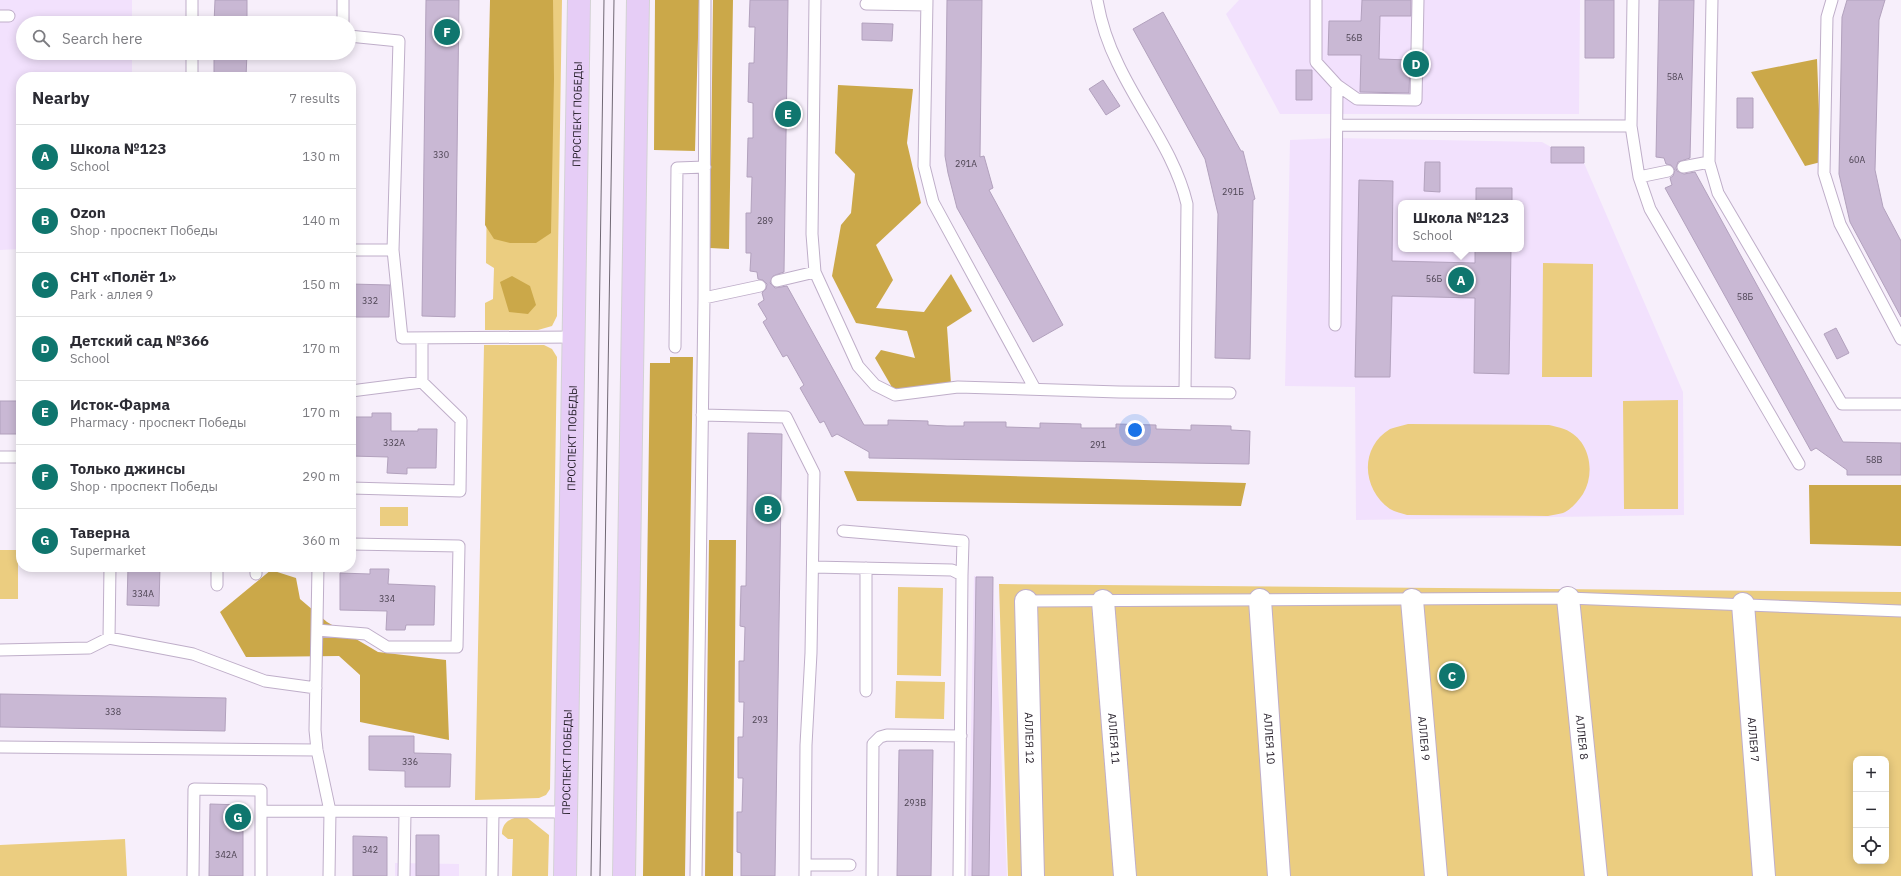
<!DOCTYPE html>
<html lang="en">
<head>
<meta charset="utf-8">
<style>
  body { margin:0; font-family:"IBM Plex Sans",sans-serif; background:#f7f7f7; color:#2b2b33 }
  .controls { position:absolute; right:12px; bottom:12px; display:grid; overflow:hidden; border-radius:8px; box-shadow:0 2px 10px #0003 }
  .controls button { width:36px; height:36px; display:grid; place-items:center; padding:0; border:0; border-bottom:1px solid #e1e1e2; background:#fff; color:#2b2b33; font:20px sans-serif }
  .you { position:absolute; left:1135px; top:430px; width:14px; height:14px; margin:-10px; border:3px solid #fff; border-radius:50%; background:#1a73e8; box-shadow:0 0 0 6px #1a73e833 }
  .badge { display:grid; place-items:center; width:26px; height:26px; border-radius:50%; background:#0f766e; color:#fff; font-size:13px; font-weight:700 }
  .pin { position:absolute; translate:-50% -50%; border:2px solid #fff; box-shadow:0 1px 4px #0006 }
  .popup { position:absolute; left:1398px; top:200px; width:126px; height:52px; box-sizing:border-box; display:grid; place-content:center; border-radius:8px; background:#fff; filter:drop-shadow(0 1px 3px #0005); font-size:13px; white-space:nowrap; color:#7c7c81 }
  .popup b { font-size:15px; color:#2b2b33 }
  .popup::after { content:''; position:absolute; left:50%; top:100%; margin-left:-8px; border:8px solid transparent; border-top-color:#fff }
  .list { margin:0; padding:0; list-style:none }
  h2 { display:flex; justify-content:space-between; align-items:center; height:52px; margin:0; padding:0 16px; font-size:17px }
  h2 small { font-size:13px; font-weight:400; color:#7c7c81 }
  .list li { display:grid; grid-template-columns:26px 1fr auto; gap:12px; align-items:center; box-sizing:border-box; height:64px; padding:0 16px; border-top:1px solid #e1e1e2 }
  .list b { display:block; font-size:15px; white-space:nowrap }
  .list p { margin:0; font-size:13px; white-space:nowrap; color:#7c7c81 }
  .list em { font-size:13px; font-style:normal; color:#7c7c81 }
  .icon { flex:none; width:22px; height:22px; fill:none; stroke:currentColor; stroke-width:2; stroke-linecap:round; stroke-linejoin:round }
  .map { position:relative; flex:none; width:1901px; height:876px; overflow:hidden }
  .search { position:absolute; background:#fff; box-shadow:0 2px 10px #0003; left:16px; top:16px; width:340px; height:44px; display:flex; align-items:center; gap:10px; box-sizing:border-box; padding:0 14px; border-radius:22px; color:#7c7c81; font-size:15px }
  .panel { position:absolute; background:#fff; box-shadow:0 2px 10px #0003; left:16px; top:72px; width:340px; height:500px; border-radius:16px }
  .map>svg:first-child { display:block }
  .built { fill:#f2e1fd; fill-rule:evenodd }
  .green { fill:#ebcd80; fill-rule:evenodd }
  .forest { fill:#cba849 }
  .building { fill:#c9b8d4; stroke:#b2a1bd }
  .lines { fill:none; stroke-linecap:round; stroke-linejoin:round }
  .service-casing { stroke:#bfaec9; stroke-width:13 }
  .minor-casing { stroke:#bfaec9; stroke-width:24 }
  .primary-casing { stroke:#d3d2d4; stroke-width:24 }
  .service { stroke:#fff; stroke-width:11 }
  .minor { stroke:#fff; stroke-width:22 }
  .primary { stroke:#e6cdf6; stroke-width:22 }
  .tram { stroke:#706874; stroke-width:1 }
  .labels { text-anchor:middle; stroke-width:4; stroke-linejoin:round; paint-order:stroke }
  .number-label { font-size:9px; fill:#4c4352 }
  .street-label { font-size:11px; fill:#231c27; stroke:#f7effb }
</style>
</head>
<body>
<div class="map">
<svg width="1901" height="876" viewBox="0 0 1901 876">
  <rect width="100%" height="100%" fill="#f7effb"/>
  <path class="built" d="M 0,0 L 132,0 L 132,23 L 23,23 L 23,53 L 132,53 L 132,77 L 21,77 L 21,249 L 0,250 Z
    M 1239,0 L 1580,0 L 1579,114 L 1280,114 L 1226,14 Z
    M 1337,138 L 1542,142 L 1551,147 L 1551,163 L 1584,163 L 1683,392 L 1684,515 L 1356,520 L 1355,387 L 1285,386 L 1290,140 ZM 1401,203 L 1521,203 L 1521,249 L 1401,249 Z
    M 974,576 L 993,577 L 1007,876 L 968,876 Z
    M 395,863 L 459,864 L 459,876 L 395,876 Z"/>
  <path class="green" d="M 493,0 L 562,0 L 557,316 L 552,326 L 538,330 L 485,330 L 485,303 L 493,299 L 494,268 L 486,263 L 489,38 L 498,34 Z
    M 1543,263 L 1593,264 L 1592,377 L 1542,377 Z
    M 484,345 L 544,345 L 552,349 L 557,357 L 550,789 L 546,795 L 539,798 L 475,800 Z
    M 1678,400 L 1678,509 L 1624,509 L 1623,401 Z
    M 1408,424 L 1549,425 C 1553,426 1559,427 1564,429 C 1590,439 1596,472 1583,494 C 1578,501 1572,509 1563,513 C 1559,514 1553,515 1548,516 L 1407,515 C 1402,513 1395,512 1390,509 C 1362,489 1359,448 1390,429 C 1395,427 1402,426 1408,424 Z
    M 380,507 L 408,507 L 408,526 L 380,526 Z
    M 0,550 L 18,550 L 18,599 L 0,599 Z
    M 999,584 L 1901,592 L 1901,876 L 1008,876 ZM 1856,759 L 1886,759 L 1886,861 L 1856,861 Z
    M 898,587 L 943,588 L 941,676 L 897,675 Z
    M 896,681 L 945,682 L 944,719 L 895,718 Z
    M 525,816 L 549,835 L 548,876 L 512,876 L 513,839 L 508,839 L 502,834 C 502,820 514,817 525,816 Z
    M 125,839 L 127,876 L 0,876 L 0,845 Z"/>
  <path class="forest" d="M 490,0 L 553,0 L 554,79 L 551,233 L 536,243 L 510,243 L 494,239 L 485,225 Z
    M 655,0 L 699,0 L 695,151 L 654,150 Z
    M 713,0 L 733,0 L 729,249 L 710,248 Z
    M 1817,59 L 1821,162 L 1805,166 L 1751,72 Z
    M 838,85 L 913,89 L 907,143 L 921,203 L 876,245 L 893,280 L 876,308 L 924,312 L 951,274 L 972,311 L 947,327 L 951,384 L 893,389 L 875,358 L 881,350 L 915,358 L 907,331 L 856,323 L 832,276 L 841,225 L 851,213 L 855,174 L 835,153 Z
    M 512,276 L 530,286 L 536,305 L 528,314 L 509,312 L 500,282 Z
    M 670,357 L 693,357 L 685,876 L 643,876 L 650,363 L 670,363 Z
    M 844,471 L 1246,483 L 1241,506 L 857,501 Z
    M 1809,485 L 1901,485 L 1901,546 L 1810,544 Z
    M 709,540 L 736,540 L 733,876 L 705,876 Z
    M 271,570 L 296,578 L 300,599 L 327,622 L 378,652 L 446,660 L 449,740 L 360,722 L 360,675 L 339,656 L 246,657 L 220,612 Z"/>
  <path class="building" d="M 215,0 L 247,0 L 247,23 L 214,23 Z
    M 426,0 L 459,0 L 455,317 L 422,316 Z
    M 750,0 L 788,0 L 784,272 L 773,276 L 770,283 L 775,288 L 787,286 L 864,425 L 888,425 L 888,420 L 928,421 L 928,425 L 947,426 L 964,426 L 964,422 L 1006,422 L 1006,427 L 1040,428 L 1040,423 L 1081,424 L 1081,428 L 1116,428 L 1116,424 L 1156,425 L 1156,429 L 1191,430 L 1191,425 L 1231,426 L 1231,430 L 1250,431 L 1249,464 L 869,458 L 869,452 L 837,434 L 832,437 L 824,421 L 820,423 L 800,388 L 804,385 L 787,355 L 783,357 L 763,322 L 767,319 L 758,304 L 764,300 L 762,293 L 766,289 L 767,284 L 763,280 L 758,279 L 757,272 L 750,271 L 751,253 L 746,253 L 746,213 L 751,213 L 752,177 L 747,177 L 748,138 L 753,138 L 753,103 L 748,102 L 749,63 L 754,63 L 755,27 L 749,27 Z
    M 947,0 L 982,0 L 980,157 L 984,156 L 993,188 L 989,190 L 1063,325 L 1033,342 L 957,208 L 948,173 L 945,156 Z
    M 1362,0 L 1411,0 L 1411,16 L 1380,16 L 1379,59 L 1410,60 L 1409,93 L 1360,92 L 1361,55 L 1328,55 L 1329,21 L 1361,21 Z
    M 1585,0 L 1614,0 L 1614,58 L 1585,58 Z
    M 1659,0 L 1694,0 L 1690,158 L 1678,162 L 1676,168 L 1677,171 L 1684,174 L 1695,172 L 1843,442 L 1901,443 L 1901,475 L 1847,475 L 1847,470 L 1816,448 L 1811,451 L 1665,188 L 1672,185 L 1670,178 L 1673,176 L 1675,170 L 1671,165 L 1666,164 L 1664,158 L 1656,157 Z
    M 1847,0 L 1885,0 L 1879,20 L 1875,170 L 1883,207 L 1901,241 L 1901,317 L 1850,222 L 1839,174 L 1842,17 Z
    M 1163,12 L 1241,151 L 1243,151 L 1255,199 L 1253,200 L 1250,359 L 1215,358 L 1218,214 L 1205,159 L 1133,29 Z
    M 862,23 L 893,24 L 892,41 L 862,40 Z
    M 214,53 L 247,53 L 246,77 L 214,77 Z
    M 1296,70 L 1312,70 L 1312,100 L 1296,100 Z
    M 1103,80 L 1120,106 L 1106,115 L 1089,89 Z
    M 1737,98 L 1753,98 L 1753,128 L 1737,128 Z
    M 1551,147 L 1584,147 L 1584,163 L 1551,163 Z
    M 1425,162 L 1440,162 L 1440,192 L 1424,191 Z
    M 1359,180 L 1393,181 L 1392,261 L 1475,263 L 1475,249 L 1511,249 L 1509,374 L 1474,373 L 1475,298 L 1392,296 L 1390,377 L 1355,377 Z
    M 1476,188 L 1512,188 L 1512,203 L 1476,203 Z
    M 351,284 L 390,285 L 389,317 L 351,317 Z
    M 1836,328 L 1849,353 L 1837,359 L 1824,334 Z
    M 0,401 L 21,401 L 21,434 L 0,434 Z
    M 372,413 L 391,413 L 391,431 L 418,431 L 418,429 L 437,429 L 436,468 L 407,468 L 407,474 L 387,473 L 388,457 L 351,456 L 351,417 L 372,417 Z
    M 748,433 L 782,434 L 775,876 L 741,876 L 741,853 L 737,852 L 737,812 L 742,812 L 743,778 L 738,778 L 738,737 L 743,737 L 744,702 L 739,702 L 739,661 L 744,661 L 745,627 L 740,626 L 741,586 L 746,586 Z
    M 128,567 L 160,567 L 159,606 L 127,605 Z
    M 370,569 L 389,569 L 388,584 L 435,586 L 434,625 L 406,625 L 405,630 L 386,630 L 387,611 L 340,610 L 340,573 L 370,574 Z
    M 976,577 L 993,577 L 989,876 L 972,876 Z
    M 0,694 L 226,698 L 225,731 L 0,727 Z
    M 369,736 L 414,736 L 414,753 L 451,754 L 450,787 L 405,787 L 405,771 L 369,770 Z
    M 899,750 L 933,750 L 931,876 L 897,876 Z
    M 210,804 L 243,805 L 243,876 L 209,876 Z
    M 416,835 L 439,835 L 439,876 L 416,876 Z
    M 353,836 L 387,837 L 387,876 L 353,876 Z"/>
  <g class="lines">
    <g class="service-casing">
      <path id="service" d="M 815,0 L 812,234 L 815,272 L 858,366 L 875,385 L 895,395 L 958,387 L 1119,392 L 1230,393
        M 927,0 L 924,166 L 933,202 L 1035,389
        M 1097,0 C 1101,23 1108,44 1118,64 C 1140,111 1175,153 1187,204 L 1185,392
        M 1316,0 L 1316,62 L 1337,85 L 1335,325
        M 1633,0 L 1631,126 L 1639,177 L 1650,209 L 1799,464
        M 1712,0 L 1709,162 L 1718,193 L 1842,404 L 1901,404
        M 1832,0 L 1827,17 L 1824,173 L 1840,224 L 1901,339
        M 866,4 L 927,5
        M 0,16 L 9,16
        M 192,23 L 192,0
        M 343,23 L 343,0
        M 349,36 L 399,41 L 393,250 L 402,338 L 574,337
        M 192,77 L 192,53
        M 1337,85 L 1357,99 L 1416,100 L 1418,0
        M 1338,125 L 1631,126
        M 1683,167 L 1709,162
        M 1639,177 L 1668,171
        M 351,250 L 393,250
        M 777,281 L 815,272
        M 704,298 L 760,286
        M 675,347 L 677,168 L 705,167
        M 351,391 L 422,382 L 422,338
        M 702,415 L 786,417 L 814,473 L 811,653 L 806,745 L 805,876
        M 0,457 L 21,457
        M 351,488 L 460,491 L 461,420 L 422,382
        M 843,531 L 963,541 L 962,575
        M 318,567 L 315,730 L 317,750 L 330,811 L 329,876
        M 813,567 L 952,570 L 962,575 L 959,876
        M 256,574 L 256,567
        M 217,585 L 217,567
        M 1026,601 L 1568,598 L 1901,611
        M 317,630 L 366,634 L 387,647 L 457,647 L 459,546 L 351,544
        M 109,638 L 110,567
        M 0,650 L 89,648 L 109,638 L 193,654 L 265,681 L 316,688
        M 866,691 L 866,568
        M 0,747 L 317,750
        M 805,865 L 850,865
        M 193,876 L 194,789 L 261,790 L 261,811 L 566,812
        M 261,876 L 261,811
        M 404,876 L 405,812
        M 492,876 L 493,812
        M 696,876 L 704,298 L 705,0
        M 872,876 L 873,744 L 880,737 L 887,735 L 961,736"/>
    </g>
    <g class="minor-casing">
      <g id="minor">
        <path id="s1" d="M 1568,598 L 1596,876"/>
        <path id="s2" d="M 1260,600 L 1279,876"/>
        <path id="s3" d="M 1412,600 L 1436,876"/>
        <path id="s4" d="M 1026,601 L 1033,876"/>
        <path id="s5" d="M 1103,601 L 1125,876"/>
        <path id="s6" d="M 1743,604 L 1764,876"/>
      </g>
    </g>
    <g class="primary-casing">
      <g id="primary">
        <path id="s7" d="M 565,876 L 579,0"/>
        <path d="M 624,876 L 638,0"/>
      </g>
    </g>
    <use href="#service" class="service"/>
    <use href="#minor" class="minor"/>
    <use href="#primary" class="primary"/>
    <path class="tram" d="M 591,876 L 604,0
      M 600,876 L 614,0"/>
  </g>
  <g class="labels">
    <g class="number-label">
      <text x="1354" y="41">56В</text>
      <text x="1675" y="80">58А</text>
      <text x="441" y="158">330</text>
      <text x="1857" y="163">60А</text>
      <text x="966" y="167">291А</text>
      <text x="1233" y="195">291Б</text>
      <text x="765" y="224">289</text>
      <text x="1434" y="282">56Б</text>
      <text x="1745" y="300">58Б</text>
      <text x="370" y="304">332</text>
      <text x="394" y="446">332А</text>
      <text x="1098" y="448">291</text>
      <text x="1874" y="463">58В</text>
      <text x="143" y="597">334А</text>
      <text x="387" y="602">334</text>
      <text x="113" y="715">338</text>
      <text x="760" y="723">293</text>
      <text x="410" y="765">336</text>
      <text x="915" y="806">293В</text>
      <text x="370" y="853">342</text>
      <text x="226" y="858">342А</text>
    </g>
    <g class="street-label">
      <text dy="4" stroke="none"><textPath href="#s7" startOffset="762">ПРОСПЕКТ ПОБЕДЫ</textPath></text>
      <text dy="4" stroke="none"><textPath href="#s7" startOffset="438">ПРОСПЕКТ ПОБЕДЫ</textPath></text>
      <text dy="4" stroke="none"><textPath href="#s1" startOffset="140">АЛЛЕЯ 8</textPath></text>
      <text dy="4" stroke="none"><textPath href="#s4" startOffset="137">АЛЛЕЯ 12</textPath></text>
      <text dy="4" stroke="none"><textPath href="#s5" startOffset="138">АЛЛЕЯ 11</textPath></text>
      <text dy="4" stroke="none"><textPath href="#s2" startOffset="139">АЛЛЕЯ 10</textPath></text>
      <text dy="4" stroke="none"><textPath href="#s3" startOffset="139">АЛЛЕЯ 9</textPath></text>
      <text dy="4" stroke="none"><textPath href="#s6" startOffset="136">АЛЛЕЯ 7</textPath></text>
      <text dy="4" stroke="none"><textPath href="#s7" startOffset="114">ПРОСПЕКТ ПОБЕДЫ</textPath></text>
    </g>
  </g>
</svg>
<div class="controls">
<button>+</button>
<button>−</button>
<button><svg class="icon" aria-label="locate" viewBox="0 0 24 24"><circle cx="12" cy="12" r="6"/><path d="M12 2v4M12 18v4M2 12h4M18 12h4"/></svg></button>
</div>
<div class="you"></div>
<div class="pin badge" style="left:1461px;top:280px">A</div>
<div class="popup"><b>Школа №123</b>School</div>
<div class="pin badge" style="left:768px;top:509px">B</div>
<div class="pin badge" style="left:1452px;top:676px">C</div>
<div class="pin badge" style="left:1416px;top:64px">D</div>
<div class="pin badge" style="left:788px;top:114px">E</div>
<div class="pin badge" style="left:447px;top:32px">F</div>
<div class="pin badge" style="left:238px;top:817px">G</div>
<div class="search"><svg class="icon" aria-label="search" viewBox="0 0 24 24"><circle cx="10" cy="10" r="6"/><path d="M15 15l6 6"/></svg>Search here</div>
<section class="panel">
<h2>Nearby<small>7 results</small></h2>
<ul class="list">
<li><span class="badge">A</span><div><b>Школа №123</b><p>School</p></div><em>130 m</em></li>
<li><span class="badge">B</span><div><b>Ozon</b><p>Shop · проспект Победы</p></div><em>140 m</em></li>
<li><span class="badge">C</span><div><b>СНТ «Полёт 1»</b><p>Park · аллея 9</p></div><em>150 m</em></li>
<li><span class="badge">D</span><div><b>Детский сад №366</b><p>School</p></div><em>170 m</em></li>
<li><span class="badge">E</span><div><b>Исток-Фарма</b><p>Pharmacy · проспект Победы</p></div><em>170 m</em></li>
<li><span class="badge">F</span><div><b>Только джинсы</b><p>Shop · проспект Победы</p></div><em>290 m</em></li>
<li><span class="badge">G</span><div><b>Таверна</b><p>Supermarket</p></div><em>360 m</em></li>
</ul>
</section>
</div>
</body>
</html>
